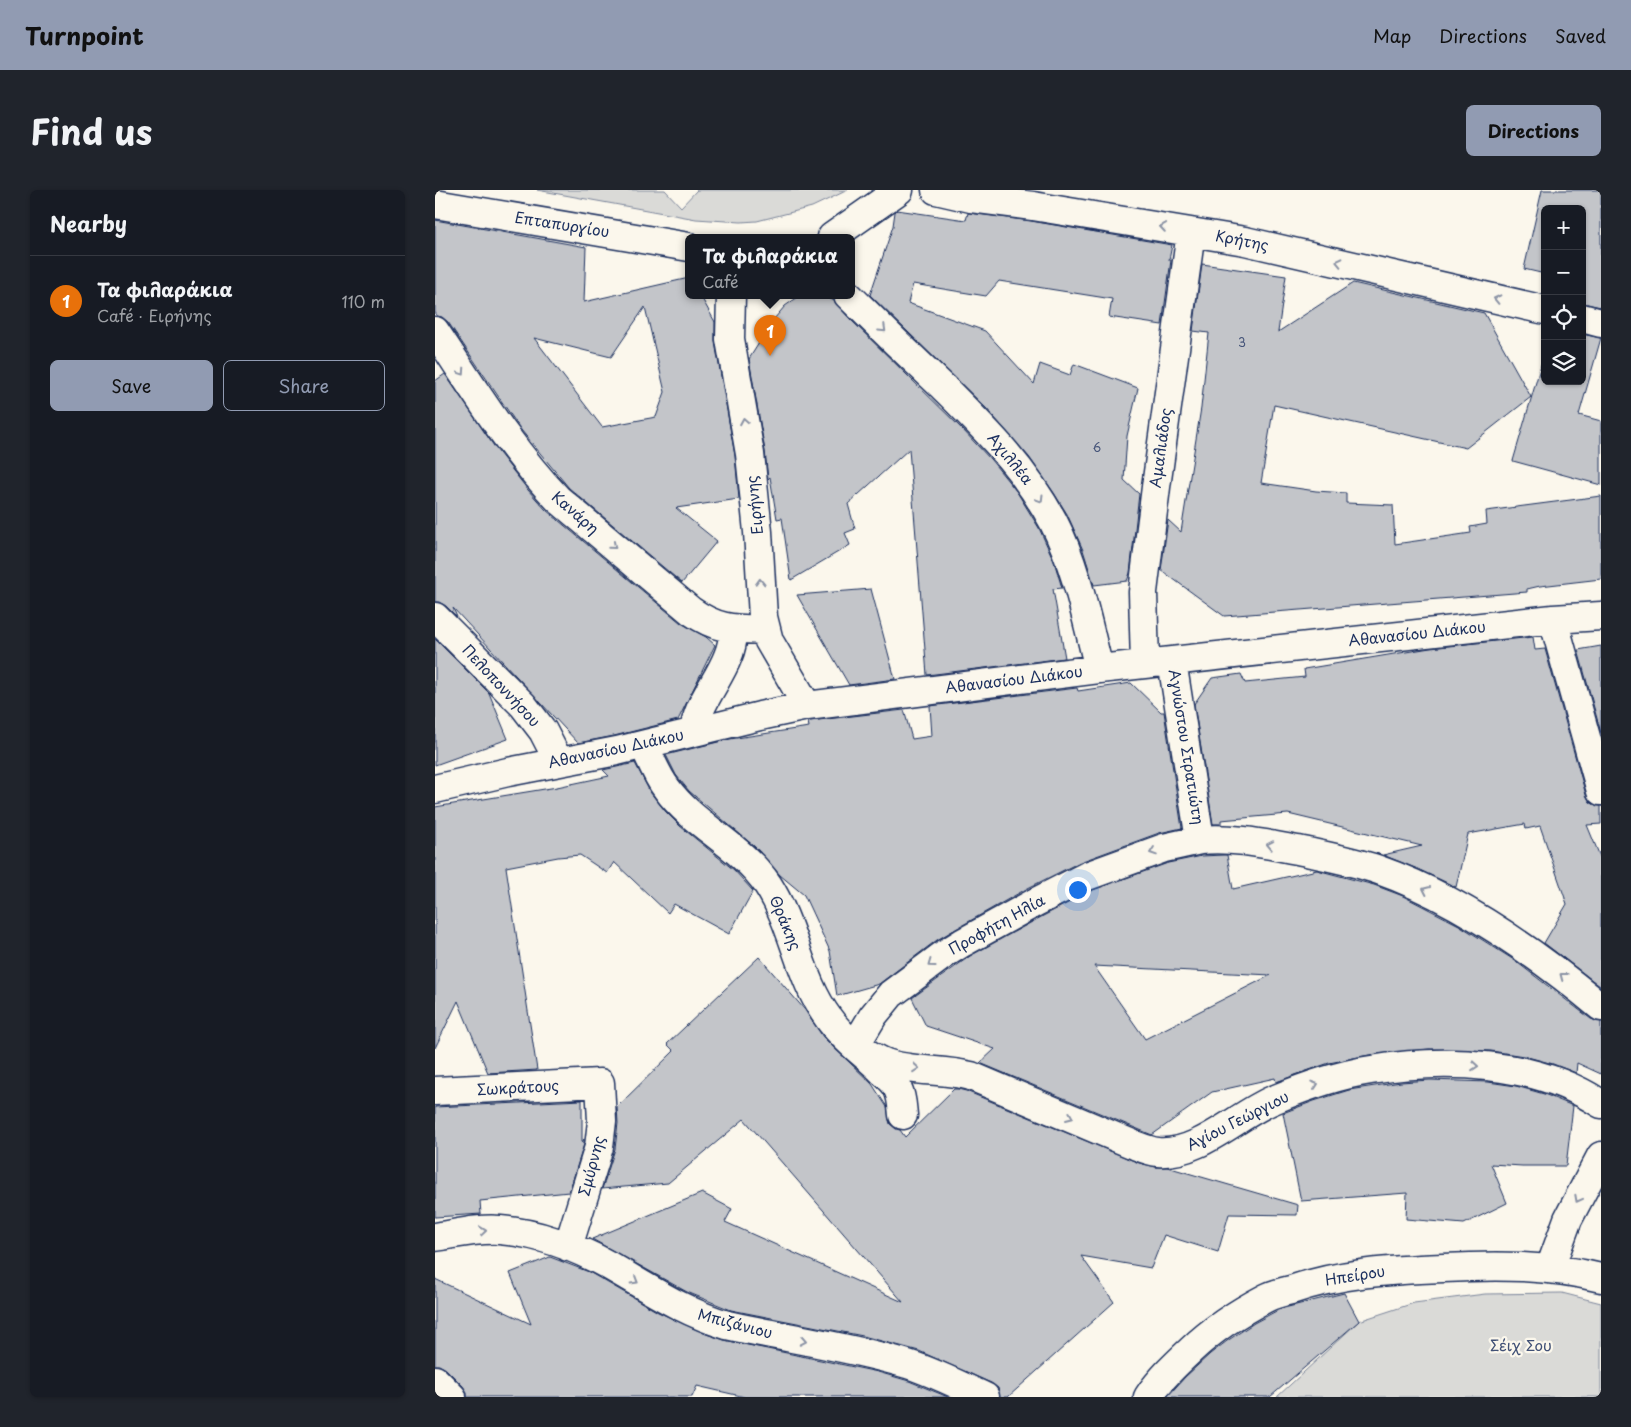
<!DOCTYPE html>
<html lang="en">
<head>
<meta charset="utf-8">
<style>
  body { margin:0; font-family:"Playpen Sans",sans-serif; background:#20242c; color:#f1f3f6 }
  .controls { position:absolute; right:15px; top:15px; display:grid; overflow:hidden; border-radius:8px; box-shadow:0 1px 4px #0004 }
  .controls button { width:45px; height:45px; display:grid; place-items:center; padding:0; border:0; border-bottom:1px solid #363941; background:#171b24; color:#f1f3f6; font:25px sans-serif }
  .you { position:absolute; left:642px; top:699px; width:18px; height:18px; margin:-12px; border:4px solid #fff; border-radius:50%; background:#1a73e8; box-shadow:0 0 0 8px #1a73e833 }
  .badge { display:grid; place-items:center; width:32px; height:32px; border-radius:50%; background:#919bb2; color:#fff; font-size:16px; font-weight:700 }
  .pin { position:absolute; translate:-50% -41px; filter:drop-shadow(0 1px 2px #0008) }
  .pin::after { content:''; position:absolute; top:26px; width:18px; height:15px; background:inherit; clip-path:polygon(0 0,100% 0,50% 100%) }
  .popup { position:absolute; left:250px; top:44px; width:170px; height:65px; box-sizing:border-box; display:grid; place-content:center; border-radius:8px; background:#171b24; filter:drop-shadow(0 1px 4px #0005); font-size:16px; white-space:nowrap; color:#9ea1a6 }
  .popup b { font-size:19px; color:#f1f3f6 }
  .popup::after { content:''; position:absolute; left:50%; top:100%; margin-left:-10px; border:10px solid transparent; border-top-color:#171b24 }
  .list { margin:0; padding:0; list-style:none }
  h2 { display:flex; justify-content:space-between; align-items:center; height:65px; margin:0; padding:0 20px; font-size:21px }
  h2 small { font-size:16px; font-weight:400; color:#9ea1a6 }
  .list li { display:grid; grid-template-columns:32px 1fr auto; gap:15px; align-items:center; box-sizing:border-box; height:90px; padding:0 20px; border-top:1px solid #363941 }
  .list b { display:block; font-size:19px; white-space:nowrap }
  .list p { margin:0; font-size:16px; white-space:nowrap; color:#9ea1a6 }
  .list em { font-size:16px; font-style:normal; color:#9ea1a6 }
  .actions { display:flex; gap:10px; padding:15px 20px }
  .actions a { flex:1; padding:11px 0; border:1px solid #919bb2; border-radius:8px; text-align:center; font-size:18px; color:#919bb2 }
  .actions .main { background:#919bb2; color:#111 }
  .icon { flex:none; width:28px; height:28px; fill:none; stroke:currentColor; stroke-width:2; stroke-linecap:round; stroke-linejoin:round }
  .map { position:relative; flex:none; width:1166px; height:1207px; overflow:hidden; border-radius:8px }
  header { display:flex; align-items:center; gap:30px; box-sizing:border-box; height:70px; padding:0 25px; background:#919bb2; color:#111 }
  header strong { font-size:24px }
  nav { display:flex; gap:28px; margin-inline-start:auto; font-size:18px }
  .intro { display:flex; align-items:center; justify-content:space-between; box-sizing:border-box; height:120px; padding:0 30px }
  h1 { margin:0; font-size:35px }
  .button { padding:12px 22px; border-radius:8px; background:#919bb2; color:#111; font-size:18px; font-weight:700 }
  main { display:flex; gap:30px; padding:0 30px }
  aside { flex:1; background:#171b24; border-radius:8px; box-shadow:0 1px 4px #0004 }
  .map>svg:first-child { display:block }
  .green { fill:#dadad7; stroke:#7a849a }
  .building { fill:#c3c5c9; stroke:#1b2f5e; fill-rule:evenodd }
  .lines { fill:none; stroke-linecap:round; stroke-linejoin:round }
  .street-casing { stroke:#1b2f5e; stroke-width:31 }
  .secondary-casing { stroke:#1b2f5e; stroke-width:31 }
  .street { stroke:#fbf7ec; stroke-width:28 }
  .secondary { stroke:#fbf7ec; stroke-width:28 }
  .oneway { stroke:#8b93a5 }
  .labels { text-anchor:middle; stroke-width:4.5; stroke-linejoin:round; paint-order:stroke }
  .number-label { font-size:12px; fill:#455479 }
  .street-label { font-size:15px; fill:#1b2f5e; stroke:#fbf7ec }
  .park-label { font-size:15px; fill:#415176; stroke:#fbf7ec }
</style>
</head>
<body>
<header>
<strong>Turnpoint</strong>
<nav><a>Map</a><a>Directions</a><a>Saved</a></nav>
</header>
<div class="intro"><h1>Find us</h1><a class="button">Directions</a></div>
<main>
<aside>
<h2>Nearby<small></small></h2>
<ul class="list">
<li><span class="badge" style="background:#e8710a">1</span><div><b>Τα φιλαράκια</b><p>Café · Ειρήνης</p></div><em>110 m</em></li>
</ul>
<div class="actions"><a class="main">Save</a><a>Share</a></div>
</aside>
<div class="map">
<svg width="1166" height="1207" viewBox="0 0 1166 1207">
  <rect width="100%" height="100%" fill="#fbf7ec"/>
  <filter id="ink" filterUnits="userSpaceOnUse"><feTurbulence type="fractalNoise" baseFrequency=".02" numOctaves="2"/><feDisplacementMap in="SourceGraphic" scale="10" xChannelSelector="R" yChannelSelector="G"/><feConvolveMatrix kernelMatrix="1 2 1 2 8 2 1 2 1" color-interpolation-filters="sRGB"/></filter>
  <g filter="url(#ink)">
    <path class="green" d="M 102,0 L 230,0 L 246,17 L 262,0 L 413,0 L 377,17 L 322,31 L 306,32 L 261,29 Z
      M 1127,1103 L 1166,1113 L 1166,1207 L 842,1207 L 924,1131 L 979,1113 L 1050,1104 Z"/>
    <path class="building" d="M 1107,0 L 1166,0 L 1166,117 L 1147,113 L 1147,19 L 1110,19 L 1110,84 L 1089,79 Z
      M 462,20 L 531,30 L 533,23 L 596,31 L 737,55 L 734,70 L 736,70 L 727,135 L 674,127 L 677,109 L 564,91 L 551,106 L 478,94 L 473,113 L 550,141 L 599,194 L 605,174 L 635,185 L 639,174 L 703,198 L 692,246 L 689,290 L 704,304 L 695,383 L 692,391 L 659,395 L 648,360 L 632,324 L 619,303 L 594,267 L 551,218 L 435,105 L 458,36 L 460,22 Z
      M 0,30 L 151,57 L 149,112 L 254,88 L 254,105 L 265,105 L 280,132 L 280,152 L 300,266 L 304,309 L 241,318 L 282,351 L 247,393 L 134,298 L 86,240 L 13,132 L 7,127 L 2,126 L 0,122 ZM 210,117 L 230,202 L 221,227 L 167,237 L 99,148 L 176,167 Z
      M 767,74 L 851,86 L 843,142 L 918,93 L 1049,123 L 1096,207 L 1031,258 L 839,215 L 826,293 L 881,301 L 911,303 L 911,313 L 958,315 L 960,354 L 1036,343 L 1035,337 L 1052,334 L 1051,321 L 1166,306 L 1166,389 L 1105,396 L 1092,399 L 1092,402 L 789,426 L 726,380 L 733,330 L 746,342 L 766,218 L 774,143 L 758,141 Z
      M 370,105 L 388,105 L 399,111 L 414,128 L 528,240 L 556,270 L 582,302 L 604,338 L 619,371 L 627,398 L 618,399 L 630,468 L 492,485 L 474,259 L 413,314 L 420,339 L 410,343 L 415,355 L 356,390 L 347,328 L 342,329 L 335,287 L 333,289 L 330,261 L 314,169 L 339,129 L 350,116 L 363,107 Z
      M 1147,144 L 1166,148 L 1144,225 L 1166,231 L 1166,295 L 1078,271 L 1110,161 L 1110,191 L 1147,191 Z
      M 10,184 L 61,259 L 93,300 L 111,320 L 246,433 L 271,447 L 280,455 L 243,530 L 179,546 L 143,553 L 18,418 L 22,427 L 11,416 L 4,412 L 0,412 L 0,191 Z
      M 436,399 L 460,489 L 414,495 L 362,405 Z
      M 1098,447 L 1100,460 L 1110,459 L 1151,605 L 1155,612 L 1162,616 L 1166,616 L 1166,634 L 1152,635 L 1166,669 L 1166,797 L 1109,753 L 1132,714 L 1105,636 L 1091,639 L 1090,634 L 1033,644 L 1021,697 L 980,678 L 948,665 L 987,656 L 853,624 L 786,630 L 786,634 L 778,634 L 759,514 L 777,488 L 806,484 L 810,493 L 870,487 L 869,479 L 995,458 Z
      M 0,449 L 54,503 L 73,549 L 0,575 Z
      M 1166,456 L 1166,543 L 1143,460 Z
      M 696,493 L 726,522 L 729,522 L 747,638 L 724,643 L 645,672 L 593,698 L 519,740 L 502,750 L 444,794 L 402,806 L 395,761 L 369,705 L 345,685 L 320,657 L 254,601 L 241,585 L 231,565 L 295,549 L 374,537 L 373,532 L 375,531 L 469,520 L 477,549 L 497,546 L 495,516 L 642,498 L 643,501 Z
      M 200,573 L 215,602 L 231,622 L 245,636 L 299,680 L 318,701 L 294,744 L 239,714 L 233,723 L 179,672 L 172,683 L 145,665 L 123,667 L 71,677 L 102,880 L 53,883 L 23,811 L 0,858 L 0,617 L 122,597 L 174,586 L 168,580 Z
      M 789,665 L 792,665 L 798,699 L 882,680 L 939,695 L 968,706 L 1024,735 L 1079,770 L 1156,829 L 1166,832 L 1166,884 L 1142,873 L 1141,883 L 1118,874 L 1089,866 L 1056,861 L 994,859 L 934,865 L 894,873 L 841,892 L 840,888 L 777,902 L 717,945 L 545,873 L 560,859 L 491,836 L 477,808 L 535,766 L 608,726 L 658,700 L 733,673 L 767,666 ZM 659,776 L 836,785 L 710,849 Z
      M 324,767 L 370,820 L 388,847 L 437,894 L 452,917 L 455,934 L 461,939 L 465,940 L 470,947 L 519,899 L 523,899 L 531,901 L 704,973 L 721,977 L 732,977 L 863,1015 L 862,1025 L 794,1024 L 783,1062 L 729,1045 L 716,1078 L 646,1066 L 679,1112 L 573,1207 L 565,1207 L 563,1198 L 556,1193 L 484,1161 L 428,1146 L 296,1120 L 252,1102 L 157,1049 L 267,1003 L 297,1019 L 290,1032 L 468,1112 L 309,929 L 233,993 L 167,999 L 180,959 L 183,933 L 182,917 L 239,861 L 232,854 Z
      M 995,890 L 1053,892 L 1081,896 L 1109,904 L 1138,916 L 1131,976 L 1087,976 L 1056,974 L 1072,1013 L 1029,1034 L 971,1029 L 972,1003 L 866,1011 L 848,923 L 879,911 L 914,900 L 966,892 Z
      M 147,910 L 147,952 L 149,949 L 149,954 L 134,1002 L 45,1011 L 46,1024 L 0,1027 L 0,917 Z
      M 115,1067 L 154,1082 L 223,1122 L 271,1144 L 289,1150 L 443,1182 L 474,1191 L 513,1207 L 310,1207 L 262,1196 L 257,1207 L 32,1207 L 32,1202 L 28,1196 L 11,1179 L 4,1175 L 0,1175 L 0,1089 L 96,1134 L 75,1083 Z
      M 909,1103 L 924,1131 L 835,1207 L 732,1207 L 750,1187 L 775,1164 L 792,1151 L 819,1133 L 845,1119 Z"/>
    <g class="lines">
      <g class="street-casing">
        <path id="street" d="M 501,0 L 536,8 L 598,16 L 810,51 L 1110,120
          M 296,105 L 295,149 L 315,264 L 323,342 L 328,427 L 334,451 L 372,516
          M 413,105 C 444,136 476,167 508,197 C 552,241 588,276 618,331 C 641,375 652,431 664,479
          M 1147,128 L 1166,133
          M 0,141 C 39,199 75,259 123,309 L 256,421 C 283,440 299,439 331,440
          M 0,427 L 88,515 L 108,541 L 124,572
          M 1118,429 L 1166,601
          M 737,471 L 765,650 C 799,647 830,654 863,660 C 890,666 918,671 944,680 C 1024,708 1101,763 1166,817
          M 710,474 L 708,402 L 721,297 L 756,42
          M 259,542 C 262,514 283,492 293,466 C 297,457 298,448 299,439
          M 209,555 C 216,570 222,586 232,599 C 259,636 306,655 333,695 C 360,737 364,789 394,829 C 409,850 430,864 448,882 C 454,887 460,892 463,899 C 467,907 467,916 468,925
          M 0,599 L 73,582 L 182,561 L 325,526 L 372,516 L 664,479 L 1118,429 L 1166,426
          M 765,650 L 729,658 L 652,686 L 601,712 L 527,753 L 511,763 L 456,804 L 438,826 L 420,856 C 430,862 440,869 451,873 C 476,882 509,879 536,886 L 697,954 C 705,957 714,961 723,962 C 764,965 802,925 838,910 C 869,897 902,885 936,880 C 1010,868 1102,871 1166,914
          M 0,901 L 165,893 L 167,931 L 164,957 L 133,1057
          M 0,1047 C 21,1044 44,1038 65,1040 C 102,1043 141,1057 173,1075 C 212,1097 248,1122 292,1135 C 351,1148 411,1156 469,1173 C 497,1181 523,1195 550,1207
          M 1115,1078 L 1133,1029 L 1166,966
          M 0,1190 L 17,1207
          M 713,1207 C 725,1189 741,1174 756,1160 C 778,1139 804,1122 831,1108 C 838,1104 847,1102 856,1100 C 905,1083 956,1080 1008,1078 C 1062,1075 1114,1075 1166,1088"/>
      </g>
      <g class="secondary-casing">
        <path id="secondary" d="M 0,14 L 254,57
          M 397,47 L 464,0"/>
      </g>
      <use href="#street" class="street"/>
      <use href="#secondary" class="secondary"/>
    </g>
    <defs><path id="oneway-chevron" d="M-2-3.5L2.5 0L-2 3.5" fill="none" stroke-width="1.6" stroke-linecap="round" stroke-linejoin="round" transform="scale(1.25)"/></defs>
    <g class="oneway">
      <use href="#oneway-chevron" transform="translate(728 37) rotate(-171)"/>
      <use href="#oneway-chevron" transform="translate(904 72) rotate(-167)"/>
      <use href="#oneway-chevron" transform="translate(1062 109) rotate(-167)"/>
      <use href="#oneway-chevron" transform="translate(448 139) rotate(44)"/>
      <use href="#oneway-chevron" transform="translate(27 182) rotate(56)"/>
      <use href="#oneway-chevron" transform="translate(309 231) rotate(-100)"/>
      <use href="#oneway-chevron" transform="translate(605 309) rotate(59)"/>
      <use href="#oneway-chevron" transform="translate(178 356) rotate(40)"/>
      <use href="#oneway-chevron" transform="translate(325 392) rotate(-92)"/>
      <use href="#oneway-chevron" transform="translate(835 655) rotate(-169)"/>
      <use href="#oneway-chevron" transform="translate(718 662) rotate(161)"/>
      <use href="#oneway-chevron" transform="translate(991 700) rotate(-155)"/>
      <use href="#oneway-chevron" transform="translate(496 774) rotate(144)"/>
      <use href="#oneway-chevron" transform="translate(1128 786) rotate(-143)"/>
      <use href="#oneway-chevron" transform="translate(1040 876) rotate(5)"/>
      <use href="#oneway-chevron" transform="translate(481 878) rotate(5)"/>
      <use href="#oneway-chevron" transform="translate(880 895) rotate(-18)"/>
      <use href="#oneway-chevron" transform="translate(635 927) rotate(23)"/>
      <use href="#oneway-chevron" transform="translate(1143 1009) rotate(118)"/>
      <use href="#oneway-chevron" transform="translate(48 1041) rotate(-6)"/>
      <use href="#oneway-chevron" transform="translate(200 1091) rotate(31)"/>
      <use href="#oneway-chevron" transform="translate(368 1151) rotate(11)"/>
    </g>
  </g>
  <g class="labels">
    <g class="number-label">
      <text x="807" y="157">3</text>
      <text x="662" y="262">6</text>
    </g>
    <g class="street-label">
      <text transform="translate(127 35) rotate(9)" y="5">Επταπυργίου</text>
      <text transform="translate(807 51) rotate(11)" y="5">Κρήτης</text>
      <text transform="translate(726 258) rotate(-82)" y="5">Αμαλιάδος</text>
      <text transform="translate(575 269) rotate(51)" y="5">Αχιλλέα</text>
      <text transform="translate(320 315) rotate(-96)" y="5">Ειρήνης</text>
      <text transform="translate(140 323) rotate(41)" y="5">Κανάρη</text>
      <text transform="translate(982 444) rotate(-6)" y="5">Αθανασίου Διάκου</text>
      <text transform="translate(579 490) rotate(-7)" y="5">Αθανασίου Διάκου</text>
      <text transform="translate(66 496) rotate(47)" y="5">Πελοποννήσου</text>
      <text transform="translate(751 557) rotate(81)" y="5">Αγνώστου Στρατιώτη</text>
      <text transform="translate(181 559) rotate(-12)" y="5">Αθανασίου Διάκου</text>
      <text transform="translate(350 733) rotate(67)" y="5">Θράκης</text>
      <text transform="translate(562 735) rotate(-29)" y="5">Προφήτη Ηλία</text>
      <text transform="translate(83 898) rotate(-3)" y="5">Σωκράτους</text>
      <text transform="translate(803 931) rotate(-27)" y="5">Αγίου Γεώργιου</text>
      <text transform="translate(157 976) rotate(-75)" y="5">Σμύρνης</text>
      <text transform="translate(920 1086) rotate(-9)" y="5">Ηπείρου</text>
      <text transform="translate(300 1134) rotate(15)" y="5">Μπιζάνιου</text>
    </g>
    <g class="park-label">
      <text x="1086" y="1161">Σέιχ Σου</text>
    </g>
  </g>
</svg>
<div class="controls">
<button>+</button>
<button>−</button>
<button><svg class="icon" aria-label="locate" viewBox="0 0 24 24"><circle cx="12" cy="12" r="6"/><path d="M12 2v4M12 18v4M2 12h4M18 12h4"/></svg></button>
<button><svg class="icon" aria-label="layers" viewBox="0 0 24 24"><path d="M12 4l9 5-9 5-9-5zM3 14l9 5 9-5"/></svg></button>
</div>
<div class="you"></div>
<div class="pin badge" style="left:335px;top:166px;background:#e8710a">1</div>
<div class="popup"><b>Τα φιλαράκια</b>Café</div>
</div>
</main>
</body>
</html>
